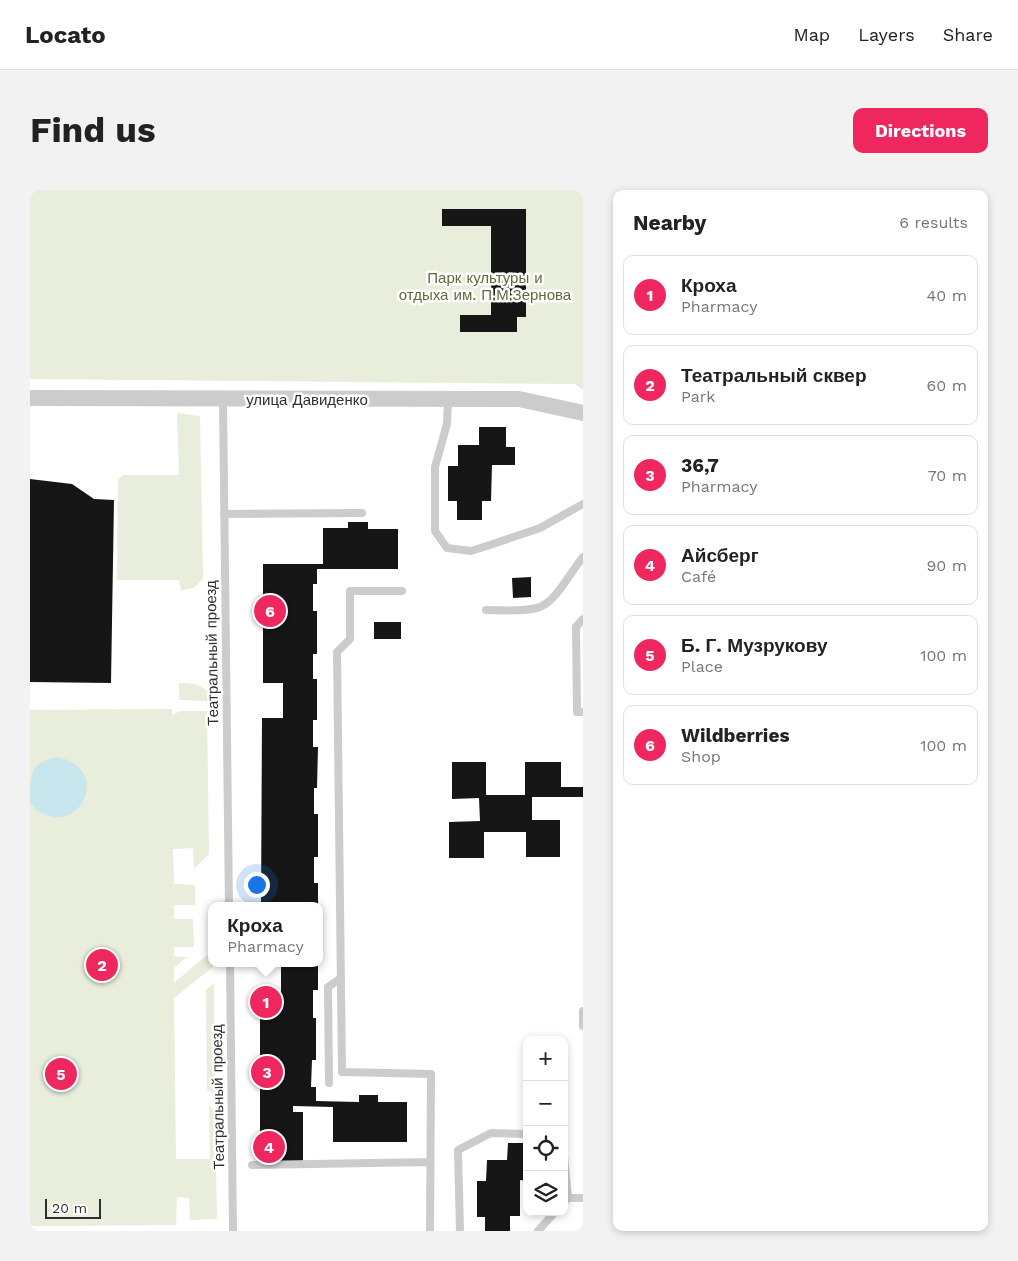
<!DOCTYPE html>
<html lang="en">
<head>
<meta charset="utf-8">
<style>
  body { margin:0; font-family:"Work Sans",sans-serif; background:#f2f2f2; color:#222 }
  .controls { position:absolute; right:15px; bottom:15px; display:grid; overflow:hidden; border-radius:10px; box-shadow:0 2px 8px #0003 }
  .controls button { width:45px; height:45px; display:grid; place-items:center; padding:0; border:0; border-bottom:1px solid #e0e0e0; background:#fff; color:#222; font:25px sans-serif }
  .scale { position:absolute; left:15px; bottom:12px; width:56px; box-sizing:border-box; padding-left:5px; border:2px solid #2f2f2f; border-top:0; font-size:14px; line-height:18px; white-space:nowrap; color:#2f2f2f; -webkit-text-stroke:4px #fff; paint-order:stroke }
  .you { position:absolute; left:226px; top:694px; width:18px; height:18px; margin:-12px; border:4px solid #fff; border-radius:50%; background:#1a73e8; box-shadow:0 0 0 8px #1a73e833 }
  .badge { display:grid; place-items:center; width:32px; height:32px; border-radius:50%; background:#ee285f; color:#fff; font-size:16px; font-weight:700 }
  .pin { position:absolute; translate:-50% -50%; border:2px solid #fff; box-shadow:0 1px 5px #0006 }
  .popup { position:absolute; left:178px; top:712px; width:115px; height:65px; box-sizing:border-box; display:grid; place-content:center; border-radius:10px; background:#fff; filter:drop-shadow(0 1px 4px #0005); font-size:16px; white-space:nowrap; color:#767676 }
  .popup b { font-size:19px; color:#222 }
  .popup::after { content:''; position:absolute; left:50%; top:100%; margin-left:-10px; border:10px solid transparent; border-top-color:#fff }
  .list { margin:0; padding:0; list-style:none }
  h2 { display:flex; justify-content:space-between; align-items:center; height:65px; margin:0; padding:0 20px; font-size:21px }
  h2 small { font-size:16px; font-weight:400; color:#767676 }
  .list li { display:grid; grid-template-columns:32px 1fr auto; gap:15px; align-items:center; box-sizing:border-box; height:80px; margin:0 10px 10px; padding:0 10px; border:1px solid #e0e0e0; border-radius:10px }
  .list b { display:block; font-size:19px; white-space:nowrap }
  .list p { margin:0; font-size:16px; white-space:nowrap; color:#767676 }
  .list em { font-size:16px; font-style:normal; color:#767676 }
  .icon { flex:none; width:28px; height:28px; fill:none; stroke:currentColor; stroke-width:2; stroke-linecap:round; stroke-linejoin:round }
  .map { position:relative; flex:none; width:553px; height:1041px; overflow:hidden; border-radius:10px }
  header { display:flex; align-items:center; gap:30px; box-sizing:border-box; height:70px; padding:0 25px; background:#fff; border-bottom:1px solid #e0e0e0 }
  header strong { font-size:24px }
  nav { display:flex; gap:28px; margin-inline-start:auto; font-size:18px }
  .intro { display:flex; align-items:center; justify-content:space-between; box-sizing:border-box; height:120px; padding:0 30px }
  h1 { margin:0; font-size:35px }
  .button { padding:12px 22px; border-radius:10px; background:#ee285f; color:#fff; font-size:18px; font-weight:700 }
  main { display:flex; gap:30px; padding:0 30px }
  aside { flex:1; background:#fff; border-radius:10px; box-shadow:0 2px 8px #0003 }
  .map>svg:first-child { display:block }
  .green { fill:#e8eddc }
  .water { fill:#c7e6ed }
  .building { fill:#161616 }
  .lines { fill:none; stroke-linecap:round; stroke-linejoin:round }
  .lane { stroke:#ccc; stroke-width:8 }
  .street { stroke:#ccc; stroke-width:16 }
  .labels { text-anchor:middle; stroke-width:5; stroke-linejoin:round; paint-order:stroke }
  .park-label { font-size:15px; fill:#5c6d3a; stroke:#fff }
  .street-label { font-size:15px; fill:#2f2f2f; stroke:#fff }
</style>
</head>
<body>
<header>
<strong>Locato</strong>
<nav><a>Map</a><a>Layers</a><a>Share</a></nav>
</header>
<div class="intro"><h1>Find us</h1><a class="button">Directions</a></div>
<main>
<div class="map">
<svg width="553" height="1041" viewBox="0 0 553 1041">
  <rect width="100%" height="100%" fill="#fff"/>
  <path class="green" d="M 0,0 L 553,0 L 553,200 L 545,194 L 0,189 Z
    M 147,223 L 170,226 L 173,389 L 165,397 L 151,401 L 149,390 L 87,390 L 88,289 L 94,285 L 149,285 Z
    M 149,493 C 161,493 168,493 177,501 L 178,511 L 149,510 Z
    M 142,519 L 142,525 L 150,521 L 177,521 L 179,664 L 164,679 L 163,658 L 143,659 L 144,694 L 165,695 L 165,715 L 144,715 L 144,729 L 163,729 L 164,757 L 144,757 L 144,766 L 157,767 L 144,778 L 144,793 L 177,765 L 182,765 L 183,777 L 144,808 L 146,969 L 180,969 L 179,915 L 185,921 L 187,1029 L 160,1030 L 159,1008 L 147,1007 L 146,1035 L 0,1036 L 0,520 Z
    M 184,793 L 185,906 L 177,899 L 176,800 Z"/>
  <path class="water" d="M 28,567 C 88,581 42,659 0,613 C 0,585 0,572 28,567 Z"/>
  <path class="building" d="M 412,19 L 496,19 L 496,127 L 487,127 L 487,142 L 430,142 L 430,125 L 461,125 L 461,36 L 412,36 Z
    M 449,237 L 476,237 L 476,257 L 485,257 L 485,275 L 462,275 L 461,311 L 452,311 L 452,330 L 427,330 L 427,311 L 418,311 L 418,276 L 428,276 L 428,255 L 449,255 Z
    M 0,289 L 42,294 L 64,309 L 84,310 L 81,493 L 0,492 Z
    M 318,332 L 338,332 L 338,339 L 368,339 L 368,379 L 287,379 L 287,394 L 283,394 L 283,421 L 287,421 L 287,464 L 283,464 L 283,489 L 287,489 L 287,530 L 283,530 L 283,557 L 288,557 L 287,598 L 284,598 L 284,624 L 288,624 L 288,667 L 284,667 L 284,693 L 288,693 L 288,716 L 231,716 L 232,528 L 253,528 L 253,493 L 233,493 L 233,374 L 293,374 L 293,338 L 318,338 Z
    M 501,387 L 501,407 L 483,408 L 482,388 Z
    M 344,432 L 371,432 L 371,449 L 344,449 Z
    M 422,572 L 456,572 L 456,605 L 495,605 L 495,572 L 531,572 L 531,597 L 553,597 L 553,607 L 502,607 L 502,630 L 530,630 L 530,667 L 496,667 L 496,642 L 454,642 L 454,668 L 419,668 L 419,632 L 450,631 L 449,608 L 422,609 Z
    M 251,773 L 288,773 L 288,800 L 283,800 L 283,828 L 286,828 L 286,870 L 282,870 L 281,897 L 286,897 L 286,911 L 329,912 L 329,905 L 348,905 L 348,912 L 377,912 L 377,952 L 303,952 L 303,917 L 263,916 L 263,922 L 273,922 L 273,973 L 230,973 L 230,803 L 251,803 Z
    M 478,953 L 497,953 L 497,991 L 490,990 L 490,1026 L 480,1026 L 480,1041 L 455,1041 L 455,1027 L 447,1027 L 447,991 L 456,991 L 457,970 L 477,970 Z"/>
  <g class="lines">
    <path class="lane" d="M 193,210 L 199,716
      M 418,210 L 417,234 L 405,277 L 405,341 L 417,358 L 441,361 L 463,354 L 510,338 L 553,314
      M 194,324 L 332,323
      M 372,401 L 320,401 L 320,449 L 307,462 L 312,882 L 401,884 L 400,1041
      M 456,420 C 472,420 490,422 507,418 C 525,414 541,381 553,367
      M 553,429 L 546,437 L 547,522 L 553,522
      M 200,773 L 203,1041
      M 553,821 L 553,836
      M 299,893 L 298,797 L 311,788
      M 534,966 L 538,1008 L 534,1012
      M 222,975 L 400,972
      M 538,1008 L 553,1008
      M 430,1041 L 428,960 L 461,943 L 497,944
      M 508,1041 L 525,1022"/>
    <path class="street" d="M 0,208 L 489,209 L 553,223"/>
  </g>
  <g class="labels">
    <g class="park-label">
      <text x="455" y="93">Парк культуры и<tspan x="455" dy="17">отдыха им. П.М.Зернова</tspan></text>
    </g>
    <g class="street-label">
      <text x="277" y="215">улица Давиденко</text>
      <text transform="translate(182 463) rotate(-91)" y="5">Театральный проезд</text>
      <text transform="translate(188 907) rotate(-91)" y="5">Театральный проезд</text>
    </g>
  </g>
</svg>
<div class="controls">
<button>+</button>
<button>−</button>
<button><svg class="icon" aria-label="locate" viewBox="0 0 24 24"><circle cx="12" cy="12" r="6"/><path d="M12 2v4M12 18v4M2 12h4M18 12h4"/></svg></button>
<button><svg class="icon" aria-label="layers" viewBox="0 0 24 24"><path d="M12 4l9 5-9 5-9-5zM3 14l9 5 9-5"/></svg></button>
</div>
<div class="scale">20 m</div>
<div class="you"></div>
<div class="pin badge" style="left:236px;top:812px">1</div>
<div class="popup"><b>Кроха</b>Pharmacy</div>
<div class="pin badge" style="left:72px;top:775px">2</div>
<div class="pin badge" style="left:237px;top:882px">3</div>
<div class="pin badge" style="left:239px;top:957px">4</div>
<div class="pin badge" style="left:31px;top:884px">5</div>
<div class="pin badge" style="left:240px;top:421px">6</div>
</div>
<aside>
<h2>Nearby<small>6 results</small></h2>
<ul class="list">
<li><span class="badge">1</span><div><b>Кроха</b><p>Pharmacy</p></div><em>40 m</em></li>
<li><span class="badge">2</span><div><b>Театральный сквер</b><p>Park</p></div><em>60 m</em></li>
<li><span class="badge">3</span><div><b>36,7</b><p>Pharmacy</p></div><em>70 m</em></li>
<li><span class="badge">4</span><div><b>Айсберг</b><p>Café</p></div><em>90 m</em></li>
<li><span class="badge">5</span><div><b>Б. Г. Музрукову</b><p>Place</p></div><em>100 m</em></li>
<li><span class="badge">6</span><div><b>Wildberries</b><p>Shop</p></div><em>100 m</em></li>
</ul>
</aside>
</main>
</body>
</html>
